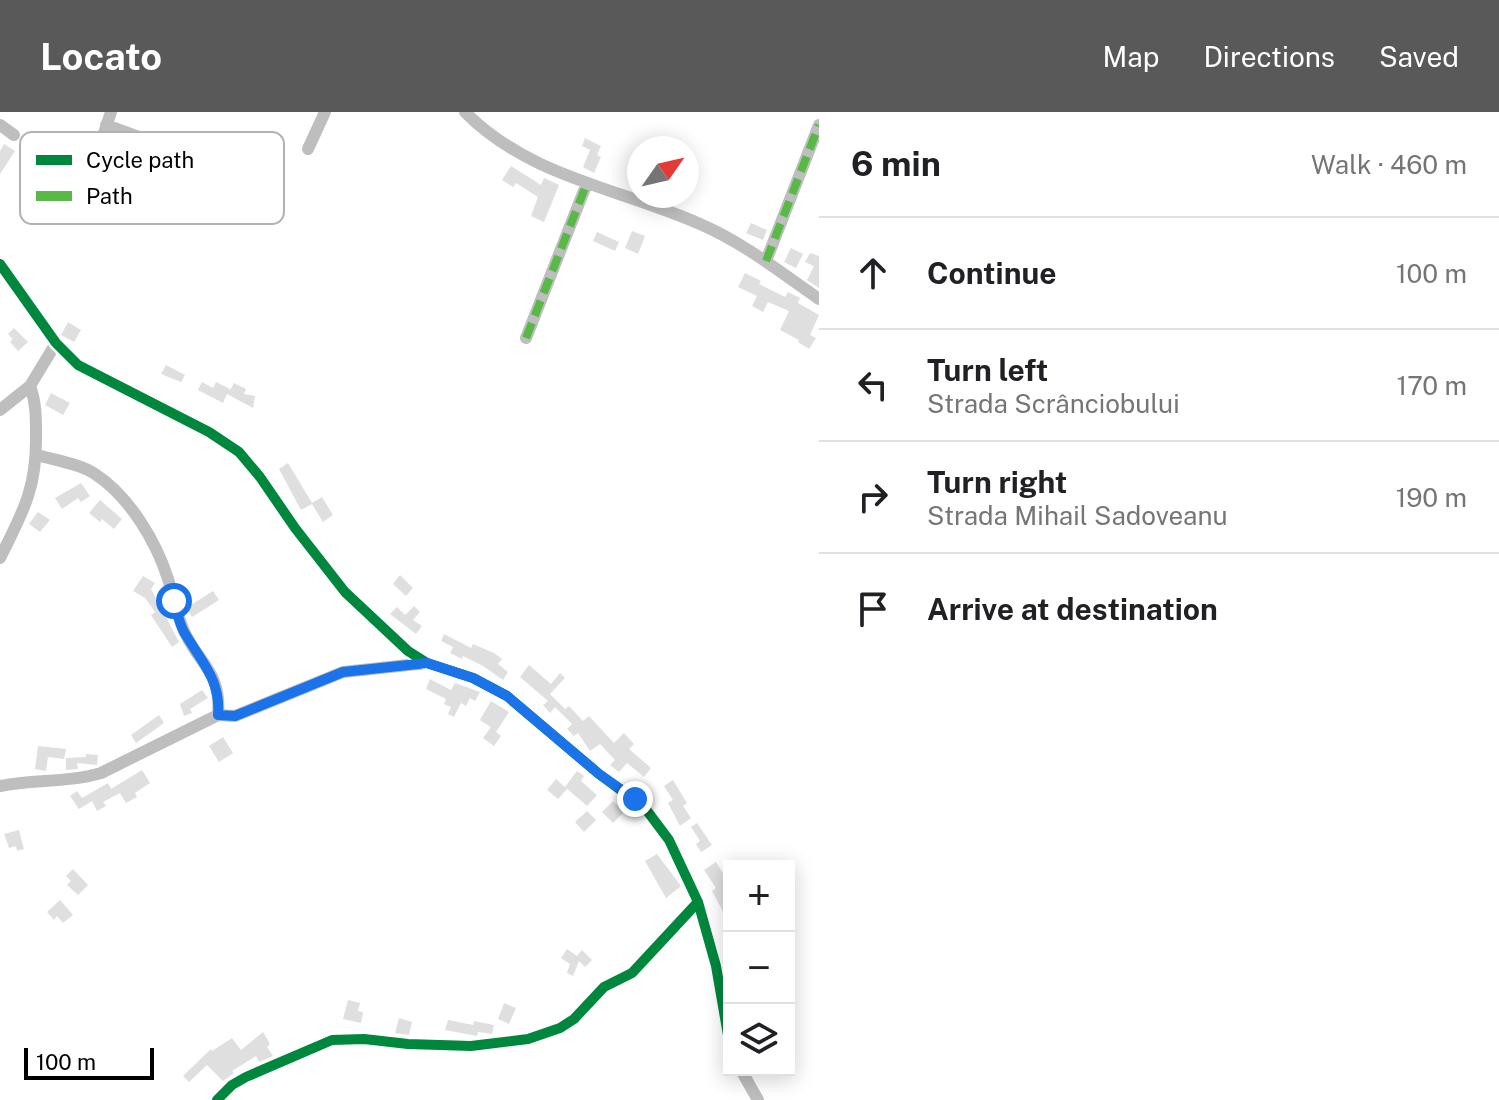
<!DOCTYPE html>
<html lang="en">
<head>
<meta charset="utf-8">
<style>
  body { margin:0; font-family:"Public Sans",sans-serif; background:#f6f6f6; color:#202124 }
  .controls { position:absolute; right:24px; bottom:24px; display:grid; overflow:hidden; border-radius:0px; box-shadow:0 4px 20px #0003 }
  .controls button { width:72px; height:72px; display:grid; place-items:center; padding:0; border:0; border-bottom:2px solid #e0e0e0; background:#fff; color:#202124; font:40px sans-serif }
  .compass { position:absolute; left:627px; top:24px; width:72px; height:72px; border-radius:50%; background:#fff; box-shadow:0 4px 20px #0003; rotate:56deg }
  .scale { position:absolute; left:24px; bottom:20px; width:130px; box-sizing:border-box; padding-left:8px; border:4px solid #000; border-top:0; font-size:22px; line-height:28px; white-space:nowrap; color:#000; -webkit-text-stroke:6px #fff; paint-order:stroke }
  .stop { position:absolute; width:24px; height:24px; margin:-18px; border:6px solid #1a73e8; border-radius:50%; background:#fff }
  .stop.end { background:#1a73e8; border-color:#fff; box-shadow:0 2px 8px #0008 }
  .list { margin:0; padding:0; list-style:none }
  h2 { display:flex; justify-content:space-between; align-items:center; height:104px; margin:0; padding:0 32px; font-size:34px }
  h2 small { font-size:26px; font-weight:400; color:#757577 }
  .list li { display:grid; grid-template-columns:52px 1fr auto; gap:24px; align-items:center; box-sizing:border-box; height:112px; padding:0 32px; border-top:2px solid #e0e0e0 }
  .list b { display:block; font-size:30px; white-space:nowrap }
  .list p { margin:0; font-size:26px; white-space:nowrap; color:#757577 }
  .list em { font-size:26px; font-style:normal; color:#757577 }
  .icon { flex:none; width:44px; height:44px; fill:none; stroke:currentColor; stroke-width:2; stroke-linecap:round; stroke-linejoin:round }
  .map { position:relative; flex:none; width:819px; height:988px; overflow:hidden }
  header { display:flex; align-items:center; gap:48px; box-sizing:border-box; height:112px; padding:0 40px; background:#595959; color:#fff }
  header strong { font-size:38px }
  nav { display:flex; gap:44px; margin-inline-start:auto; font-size:28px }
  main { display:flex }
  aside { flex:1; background:#fff }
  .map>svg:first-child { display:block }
  .building { fill:#dfdfdf }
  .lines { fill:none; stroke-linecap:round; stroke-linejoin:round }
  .minor { stroke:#bebebe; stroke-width:12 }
  .quiet { stroke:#58b947; stroke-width:8; stroke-dasharray:16 8; stroke-linecap:butt }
  .cycleway-casing { stroke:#fff; stroke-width:15 }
  .cycleway { stroke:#00873e; stroke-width:10 }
  .route { stroke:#1a73e8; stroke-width:10 }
  .key { fill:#fff; stroke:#b2b2b2; stroke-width:2 }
  .key-label { font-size:22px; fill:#000 }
</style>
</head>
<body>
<header>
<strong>Locato</strong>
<nav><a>Map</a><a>Directions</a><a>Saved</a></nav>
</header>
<main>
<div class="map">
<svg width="819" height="988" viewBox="0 0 819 988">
  <rect width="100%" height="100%" fill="#fff"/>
  <path class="building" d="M 585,26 L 601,34 L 597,43 L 601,45 L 594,61 L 583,55 L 590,38 L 582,34 Z
    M 4,32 L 15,39 L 0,62 L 0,39 Z
    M 511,54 L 541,73 L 544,66 L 559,73 L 544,110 L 531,104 L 538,85 L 516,71 L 513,75 L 502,68 Z
    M 751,111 L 767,118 L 763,128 L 746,121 Z
    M 632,119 L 645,124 L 638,142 L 625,136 Z
    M 597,120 L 619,130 L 615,139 L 593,129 Z
    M 791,136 L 803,142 L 796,156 L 784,150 Z
    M 810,141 L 819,144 L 819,176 L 807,168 L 814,154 L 805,150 Z
    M 745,161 L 761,169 L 759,172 L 785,185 L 788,180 L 800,186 L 798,191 L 819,203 L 810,223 L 816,226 L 809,237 L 798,230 L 799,228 L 780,218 L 789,199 L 768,190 L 763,200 L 752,194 L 757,184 L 738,175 Z
    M 68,210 L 81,218 L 74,230 L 61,223 Z
    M 14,216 L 28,230 L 18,239 L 10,230 L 13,227 L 8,222 Z
    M 166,253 L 185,263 L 181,270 L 161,262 Z
    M 202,270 L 213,276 L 216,270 L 230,277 L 229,280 L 234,271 L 246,277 L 244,282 L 255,284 L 253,296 L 227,282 L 223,291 L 198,278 Z
    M 51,281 L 70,291 L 63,303 L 45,293 Z
    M 288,351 L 312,391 L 322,385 L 333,403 L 323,410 L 312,392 L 301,398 L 279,357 Z
    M 81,371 L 90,384 L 81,390 L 78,386 L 62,397 L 55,386 Z
    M 100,388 L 122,407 L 114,417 L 102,407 L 100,410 L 89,401 Z
    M 38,400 L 50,408 L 40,420 L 29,412 Z
    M 400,463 L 413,476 L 406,484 L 393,472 Z
    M 143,464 L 155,471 L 151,477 L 179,530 L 172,535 L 151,503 L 155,500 L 145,486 L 133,479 Z
    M 213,479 L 219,488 L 192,505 L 186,496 Z
    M 414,494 L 420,500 L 413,508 L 422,514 L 416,522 L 390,502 L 397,495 L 405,503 Z
    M 444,522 L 471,536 L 473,532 L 494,541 L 502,547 L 498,552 L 508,560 L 503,568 L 483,554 L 463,544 L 462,547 L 450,541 L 453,535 L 441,529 Z
    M 529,553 L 551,572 L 560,561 L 565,566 L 550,582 L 565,597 L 563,599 L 569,594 L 583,609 L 589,604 L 614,631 L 624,621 L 634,632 L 629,637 L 651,656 L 644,665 L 627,651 L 619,660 L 610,653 L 615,648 L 600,632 L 590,639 L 578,621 L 574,624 L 567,617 L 572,612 L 555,595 L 550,601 L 543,593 L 548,589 L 520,565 Z
    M 430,567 L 451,578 L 455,571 L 480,580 L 475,589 L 470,586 L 466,594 L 461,591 L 454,605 L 448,602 L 451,595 L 444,592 L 446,587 L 426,577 Z
    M 202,578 L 208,586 L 190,597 L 192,601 L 184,604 L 180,592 Z
    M 491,589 L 509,600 L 496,620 L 501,624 L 494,634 L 483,626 L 491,615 L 480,608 Z
    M 159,603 L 164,611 L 136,631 L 131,623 Z
    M 223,625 L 233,641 L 219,650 L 209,634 Z
    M 38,634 L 66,637 L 64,647 L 48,645 L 46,659 L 35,657 Z
    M 86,642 L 98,643 L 97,653 L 77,651 L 78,657 L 66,658 L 66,646 L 86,645 Z
    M 142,658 L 150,671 L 135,681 L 137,685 L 126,691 L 120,681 L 103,690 L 106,694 L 97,699 L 92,689 L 79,697 L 70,684 L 77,679 L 82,686 L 108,671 L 111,677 Z
    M 577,659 L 584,664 L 581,669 L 597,683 L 587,694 L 565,675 Z
    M 556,667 L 567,677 L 558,687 L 547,678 Z
    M 673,668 L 687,691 L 683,694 L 691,706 L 680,714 L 668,691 L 673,688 L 664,674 Z
    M 613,689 L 624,700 L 613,711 L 602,700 Z
    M 587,699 L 596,708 L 584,720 L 575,710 Z
    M 697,711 L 712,733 L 701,740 L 696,732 L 700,729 L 691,715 Z
    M 19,718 L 24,737 L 17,739 L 16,734 L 9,736 L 4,722 Z
    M 657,742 L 681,774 L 666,786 L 645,749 Z
    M 716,750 L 729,771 L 729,781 L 725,783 L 729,789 L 729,811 L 712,779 L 716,776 L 704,758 Z
    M 73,757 L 88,773 L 78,783 L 67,773 L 71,769 L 66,764 Z
    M 60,788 L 73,803 L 63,811 L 57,804 L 54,808 L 47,800 Z
    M 567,837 L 577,844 L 582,838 L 592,848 L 585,855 L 579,849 L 573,864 L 567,861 L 570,852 L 561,846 Z
    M 348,888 L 360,891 L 358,899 L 363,900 L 361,911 L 343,907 Z
    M 504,891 L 516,896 L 509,912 L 498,907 Z
    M 399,906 L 412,910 L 409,923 L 395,921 Z
    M 448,908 L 473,913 L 474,909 L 494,913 L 492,922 L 478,920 L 477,924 L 445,918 Z
    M 263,920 L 270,932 L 267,935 L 273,944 L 259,950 L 256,944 L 232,959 L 234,961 L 223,969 L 207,953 L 189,970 L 183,964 L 211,937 L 212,939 L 232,926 L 241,938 Z"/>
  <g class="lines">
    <path class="minor" d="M 465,0 C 529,65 619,76 700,112 C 744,131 780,160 819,187
      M 0,13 L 14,23
      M 106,13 L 144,27
      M 308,37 L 325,0
      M 98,39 L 111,0
      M 766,149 L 819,13
      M 0,152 L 56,231 L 78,253 L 209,320 L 239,340 L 260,365 L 295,416 L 345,480 L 408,539 L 427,551 L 473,566 L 507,584 L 599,662 L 645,696 L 669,728 L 698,790 L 716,854 L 729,929
      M 526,226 L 587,71
      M 0,298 L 30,274
      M 37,343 C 55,348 80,352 95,362 C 129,384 156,429 168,467 C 173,483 176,499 182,514 C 195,550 222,557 218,603
      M 0,446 C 23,400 37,376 36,323 C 36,305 36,290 30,274 L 56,231
      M 0,674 C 34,667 67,671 101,661 L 218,603 L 235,604 L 343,560 L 427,551
      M 741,958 L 758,988
      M 217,988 L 232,973 L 246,965 L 332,928 L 364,927 L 408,932 L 471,934 L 528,927 L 560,916 L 574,907 L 604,875 L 632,861 L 698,790"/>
    <path class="quiet" d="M 766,149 L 819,13
      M 526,226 L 587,71"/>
    <g class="cycleway-casing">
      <path id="cycleway" d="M 0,152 L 56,231 L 78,253 L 209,320 L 239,340 L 260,365 L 295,416 L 345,480 L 408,539 L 427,551 L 473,566 L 507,584 L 599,662 L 645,696 L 669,728 L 698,790 L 716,854 L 729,929
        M 217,988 L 232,973 L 246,965 L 332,928 L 364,927 L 408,932 L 471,934 L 528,927 L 560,916 L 574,907 L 604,875 L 632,861 L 698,790"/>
    </g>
    <use href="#cycleway" class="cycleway"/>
  </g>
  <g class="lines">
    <path class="route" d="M 174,489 C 177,499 179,511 184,520 C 201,549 221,568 218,603 L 235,604 L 343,560 L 427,551 L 473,566 L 507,584 L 599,662 L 635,687"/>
  </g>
  <rect x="20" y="20" width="264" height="92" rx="12" class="key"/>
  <rect x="36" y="43" width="36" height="10" fill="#00873e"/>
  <rect x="36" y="79" width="36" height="10" fill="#58b947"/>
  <g class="key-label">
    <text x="86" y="56">Cycle path</text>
    <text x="86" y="92">Path</text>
  </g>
</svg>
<div class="controls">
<button>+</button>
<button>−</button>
<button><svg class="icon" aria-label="layers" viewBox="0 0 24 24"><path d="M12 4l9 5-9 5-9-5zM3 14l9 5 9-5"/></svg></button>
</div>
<svg class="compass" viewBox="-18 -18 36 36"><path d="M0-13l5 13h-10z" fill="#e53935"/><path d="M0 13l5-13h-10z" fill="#757577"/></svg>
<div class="scale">100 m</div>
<div class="stop" style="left:174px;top:489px"></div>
<div class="stop end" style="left:635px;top:687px"></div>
</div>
<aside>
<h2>6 min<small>Walk · 460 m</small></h2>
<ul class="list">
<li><svg class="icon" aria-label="ahead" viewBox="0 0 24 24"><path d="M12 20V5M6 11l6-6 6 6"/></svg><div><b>Continue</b></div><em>100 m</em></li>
<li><svg class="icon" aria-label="left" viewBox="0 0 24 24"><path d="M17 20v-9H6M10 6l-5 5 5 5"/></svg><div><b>Turn left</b><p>Strada Scrânciobului</p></div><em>170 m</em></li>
<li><svg class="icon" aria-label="right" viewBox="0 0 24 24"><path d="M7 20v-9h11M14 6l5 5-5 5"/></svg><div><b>Turn right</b><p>Strada Mihail Sadoveanu</p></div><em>190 m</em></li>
<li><svg class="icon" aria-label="arrive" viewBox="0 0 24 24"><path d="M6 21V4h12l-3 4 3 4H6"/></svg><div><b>Arrive at destination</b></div></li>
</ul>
</aside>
</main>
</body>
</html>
